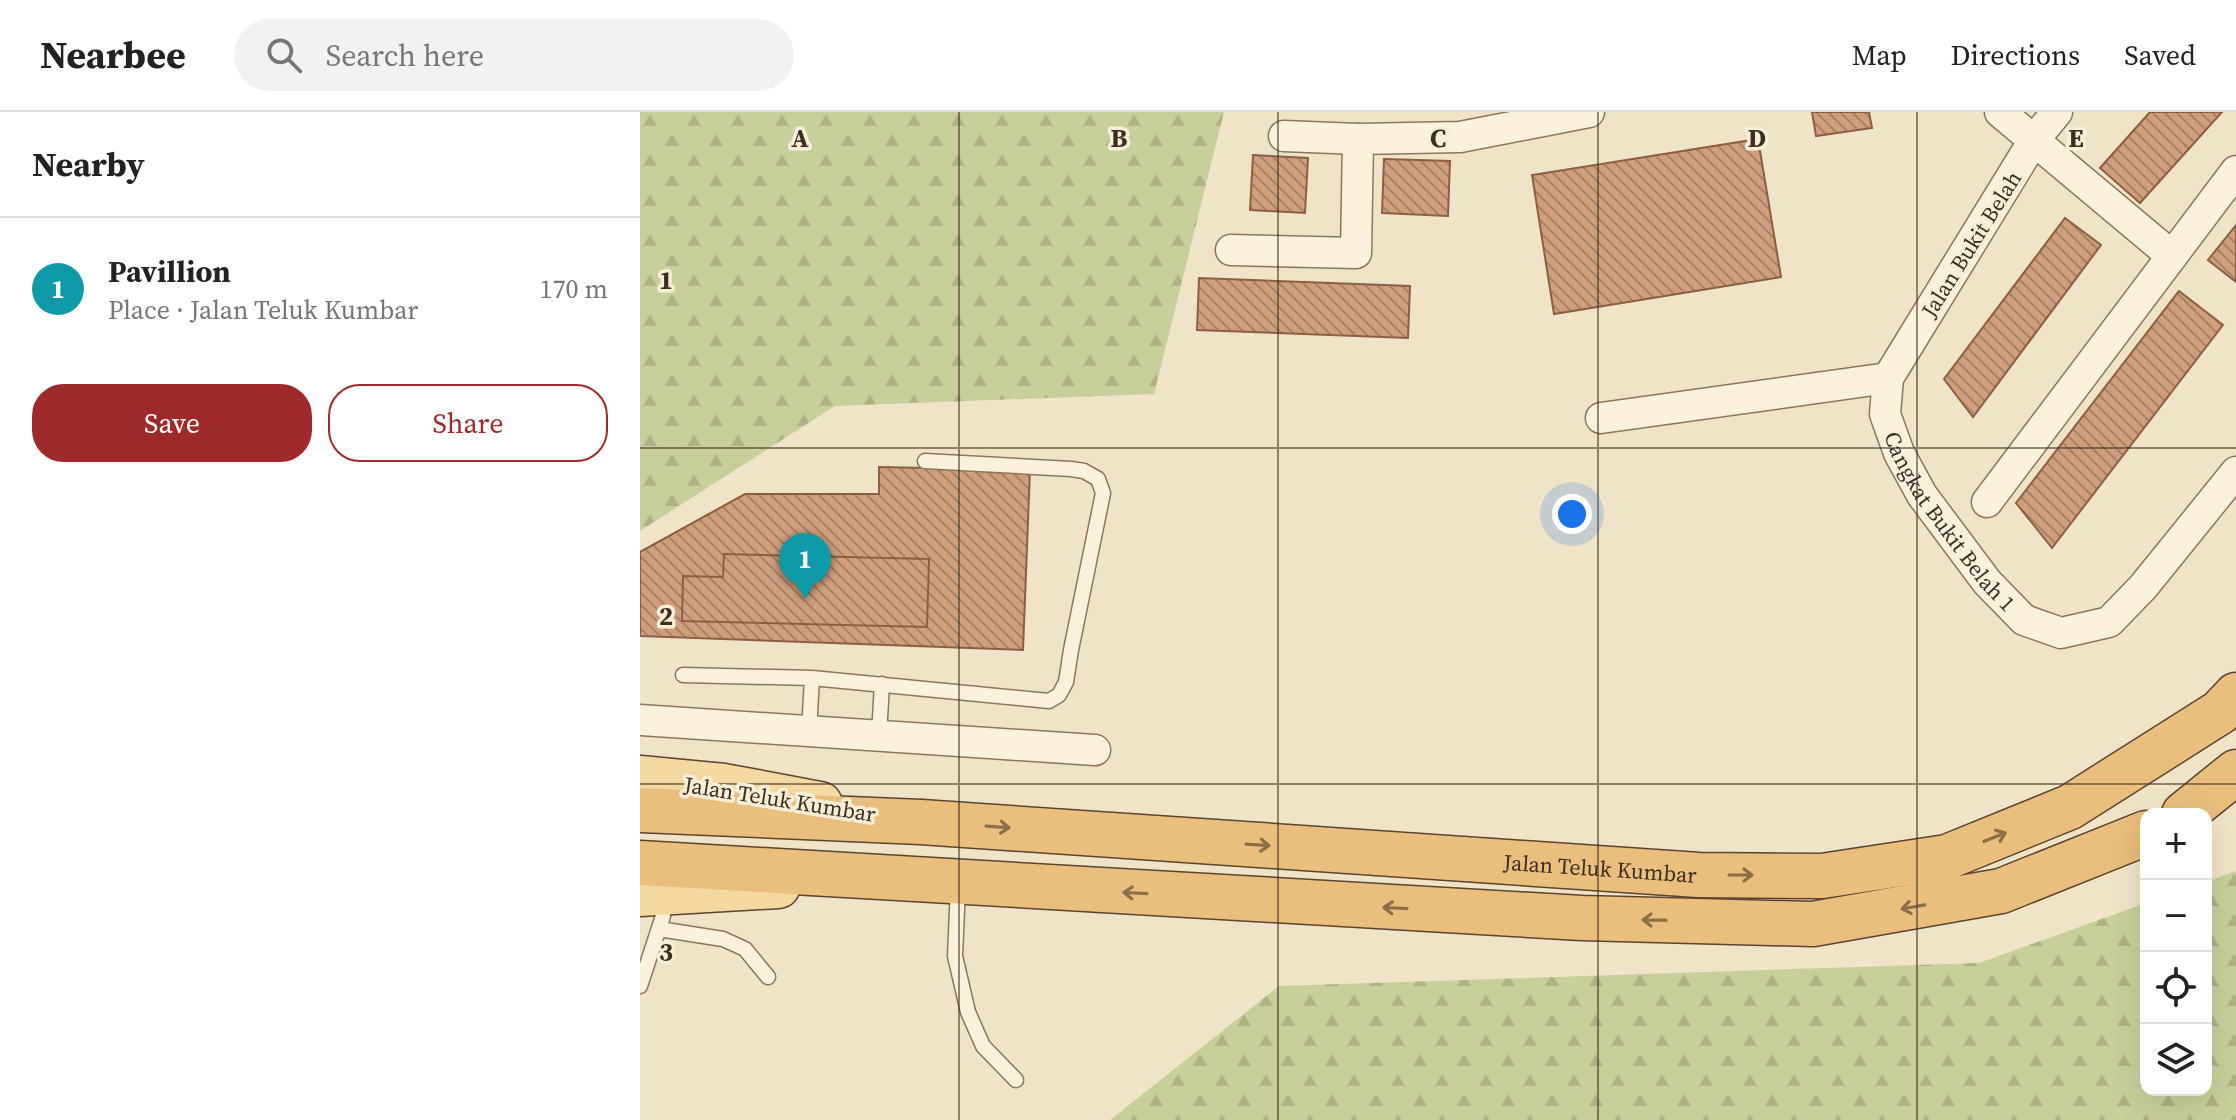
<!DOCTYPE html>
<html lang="en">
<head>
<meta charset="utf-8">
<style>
  body { margin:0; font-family:"Source Serif 4",serif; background:#f2f2f2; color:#222 }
  .controls { position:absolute; right:24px; bottom:24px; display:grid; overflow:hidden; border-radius:16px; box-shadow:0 8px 32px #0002 }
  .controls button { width:72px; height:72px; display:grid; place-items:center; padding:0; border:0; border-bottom:2px solid #e0e0e0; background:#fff; color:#222; font:40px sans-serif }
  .you { position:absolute; left:932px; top:402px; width:28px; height:28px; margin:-20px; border:6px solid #fff; border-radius:50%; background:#1a73e8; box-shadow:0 0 0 12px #1a73e833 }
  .badge { display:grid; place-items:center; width:52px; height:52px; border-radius:50%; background:#9e2a2b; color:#fff; font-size:26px; font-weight:700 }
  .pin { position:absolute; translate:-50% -66px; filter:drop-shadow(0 2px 4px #0008) }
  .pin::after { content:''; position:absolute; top:42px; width:28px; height:24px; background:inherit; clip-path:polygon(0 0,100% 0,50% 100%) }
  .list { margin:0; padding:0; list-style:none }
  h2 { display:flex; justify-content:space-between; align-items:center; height:104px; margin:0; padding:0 32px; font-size:34px }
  h2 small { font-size:26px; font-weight:400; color:#767676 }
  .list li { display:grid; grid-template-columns:52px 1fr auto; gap:24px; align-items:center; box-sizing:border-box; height:144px; padding:0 32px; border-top:2px solid #e0e0e0 }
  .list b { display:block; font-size:30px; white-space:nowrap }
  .list p { margin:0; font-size:26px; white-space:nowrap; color:#767676 }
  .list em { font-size:26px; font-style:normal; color:#767676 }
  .actions { display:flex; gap:16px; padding:24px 32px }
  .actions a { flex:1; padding:18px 0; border:2px solid #9e2a2b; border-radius:32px; text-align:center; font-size:28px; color:#9e2a2b }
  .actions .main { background:#9e2a2b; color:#fff }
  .icon { flex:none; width:44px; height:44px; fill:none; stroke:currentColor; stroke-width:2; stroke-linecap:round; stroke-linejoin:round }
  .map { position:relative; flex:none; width:1596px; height:1008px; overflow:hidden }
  header { display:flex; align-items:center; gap:48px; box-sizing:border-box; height:112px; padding:0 40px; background:#fff; border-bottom:2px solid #e0e0e0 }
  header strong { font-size:38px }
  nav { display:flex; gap:44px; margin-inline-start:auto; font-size:28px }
  .search { width:560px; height:72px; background:#f2f2f2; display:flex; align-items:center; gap:20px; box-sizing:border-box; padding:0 28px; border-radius:44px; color:#767676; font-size:30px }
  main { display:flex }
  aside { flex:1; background:#fff }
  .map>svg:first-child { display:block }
  .forest { fill:url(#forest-firs) }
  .building { fill:url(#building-back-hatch); stroke:#8d5f41; stroke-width:2 }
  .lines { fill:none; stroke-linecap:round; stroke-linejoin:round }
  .service-casing { stroke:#8d765c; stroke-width:17 }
  .minor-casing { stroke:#8d765c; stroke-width:33 }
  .primary-casing { stroke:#5b4430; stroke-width:47 }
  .trunk-casing { stroke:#5b4430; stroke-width:47 }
  .service { stroke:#faf1dc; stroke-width:14 }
  .minor { stroke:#faf1dc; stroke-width:30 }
  .primary { stroke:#f3d9a0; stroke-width:44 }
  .trunk { stroke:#eabe7c; stroke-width:44 }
  .oneway { stroke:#8b6f49 }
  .grid { fill:none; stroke:#3d2e20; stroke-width:2; stroke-opacity:0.55 }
  .labels { text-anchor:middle; stroke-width:7; stroke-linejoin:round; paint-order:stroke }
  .street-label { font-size:22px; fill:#3d2e20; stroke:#f7eed8 }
  .grid-label { font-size:26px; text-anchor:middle; font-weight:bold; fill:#3d2e20; stroke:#f7eed8; stroke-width:7; stroke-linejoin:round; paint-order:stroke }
</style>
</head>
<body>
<header>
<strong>Nearbee</strong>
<div class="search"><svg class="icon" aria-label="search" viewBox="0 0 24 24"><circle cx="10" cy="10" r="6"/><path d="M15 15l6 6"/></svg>Search here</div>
<nav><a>Map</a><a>Directions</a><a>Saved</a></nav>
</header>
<main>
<aside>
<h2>Nearby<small></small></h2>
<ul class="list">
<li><span class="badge" style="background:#0f9aa8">1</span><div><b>Pavillion</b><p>Place · Jalan Teluk Kumbar</p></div><em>170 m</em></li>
</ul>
<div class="actions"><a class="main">Save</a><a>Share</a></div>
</aside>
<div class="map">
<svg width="1596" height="1008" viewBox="0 0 1596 1008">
  <defs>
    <pattern id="forest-firs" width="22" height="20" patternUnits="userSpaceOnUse" patternTransform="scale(2)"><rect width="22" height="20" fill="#c9cf9b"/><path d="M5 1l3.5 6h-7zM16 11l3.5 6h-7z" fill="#aeb285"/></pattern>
    <pattern id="building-back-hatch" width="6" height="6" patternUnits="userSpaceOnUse" patternTransform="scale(2)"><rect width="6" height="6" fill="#cf9f7d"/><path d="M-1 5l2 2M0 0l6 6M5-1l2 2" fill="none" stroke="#a98266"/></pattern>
  </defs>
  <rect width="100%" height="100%" fill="#f0e4c8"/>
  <path class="forest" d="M 0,0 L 584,0 L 514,282 L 195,294 L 0,419 Z
    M 1596,759 L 1596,1008 L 470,1008 L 639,874 L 1339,851 L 1506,791 L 1506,978 L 1566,978 L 1566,770 Z"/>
  <path class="building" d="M 1172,0 L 1229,0 L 1232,16 L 1176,24 Z
    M 1510,0 L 1582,0 L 1500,91 L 1460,56 Z
    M 1118,27 L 1141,165 L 914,202 L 892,63 Z
    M 613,43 L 668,46 L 665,101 L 610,98 Z
    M 744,47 L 810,49 L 808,104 L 742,101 Z
    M 1425,106 L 1461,133 L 1333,305 L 1304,267 Z
    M 1596,113 L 1596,170 L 1568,148 Z
    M 559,166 L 770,174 L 768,226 L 557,218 Z
    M 1539,179 L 1583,213 L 1412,436 L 1376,391 Z
    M 239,355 L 390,358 L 383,538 L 0,524 L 0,440 L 105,382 L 239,382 Z
    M 84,442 L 289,447 L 287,515 L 42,509 L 43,464 L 83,465 Z"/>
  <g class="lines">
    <g class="service-casing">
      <path id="service" d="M 43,563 L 172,566 L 409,589 L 419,583 L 426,570 L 431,538 L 463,381 L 458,367 L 444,359 L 431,357 L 285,349
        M 169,619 L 172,566
        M 239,623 L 242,572
        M 318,775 L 315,844 L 328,900 L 343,934 L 376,968
        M 19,817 L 83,827 L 105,837 L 128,865
        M 0,874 L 23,804 L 21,785"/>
    </g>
    <g class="minor-casing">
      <g id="minor">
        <path d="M 1360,0 L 1532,144"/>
        <path id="s1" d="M 1417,0 L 1394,28 L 1248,266 L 1245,302 L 1259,341 L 1282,383 L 1347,470 L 1384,508 L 1421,521 L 1469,510 L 1503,475 L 1596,360"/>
        <path d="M 644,24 L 718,27 L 820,25 L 949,0"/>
        <path d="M 591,138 L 716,141 L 718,27"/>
        <path d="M 961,306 L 1248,266"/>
        <path d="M 1347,390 L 1596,59"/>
        <path d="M 0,608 L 455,638"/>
      </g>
    </g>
    <g class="primary-casing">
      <path id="primary" d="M 0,666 L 84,674 L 180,692
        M 0,782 L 138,774"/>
    </g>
    <g class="trunk-casing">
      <g id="trunk">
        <path id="s2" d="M 0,698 L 281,710 L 1059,763 L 1182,764 L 1307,745 L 1430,695 L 1580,600 L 1596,583"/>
        <path d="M 1544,702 L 1596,660"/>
        <path d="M 0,751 L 942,806 L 1173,812 L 1361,779 L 1506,721"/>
      </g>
    </g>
    <use href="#service" class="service"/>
    <use href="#minor" class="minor"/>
    <use href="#primary" class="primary"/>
    <use href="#trunk" class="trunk"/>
  </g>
  <defs><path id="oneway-shaft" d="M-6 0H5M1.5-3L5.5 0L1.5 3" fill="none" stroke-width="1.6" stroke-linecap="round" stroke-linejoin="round" transform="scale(2)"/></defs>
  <g class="oneway">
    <use href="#oneway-shaft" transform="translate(358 715) rotate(4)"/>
    <use href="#oneway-shaft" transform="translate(1355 725) rotate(-22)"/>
    <use href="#oneway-shaft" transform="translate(618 733) rotate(4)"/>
    <use href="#oneway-shaft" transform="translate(1101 763)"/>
    <use href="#oneway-shaft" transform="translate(495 781) rotate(-177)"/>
    <use href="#oneway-shaft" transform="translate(1273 795) rotate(170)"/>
    <use href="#oneway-shaft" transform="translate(755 796) rotate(-177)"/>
    <use href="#oneway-shaft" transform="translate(1014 808) rotate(-179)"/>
  </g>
  <path class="grid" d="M 319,0 L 319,1008M 638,0 L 638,1008M 958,0 L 958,1008M 1277,0 L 1277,1008M 0,336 L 1596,336M 0,672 L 1596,672"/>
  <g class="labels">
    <g class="street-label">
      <text transform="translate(1331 132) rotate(-58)" y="8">Jalan Bukit Belah</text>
      <text dy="8" stroke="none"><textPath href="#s1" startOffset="478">Cangkat Bukit Belah 1</textPath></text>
      <text transform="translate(140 687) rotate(9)" y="8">Jalan Teluk Kumbar</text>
      <text dy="8" stroke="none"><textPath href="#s2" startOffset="962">Jalan Teluk Kumbar</textPath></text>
    </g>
  </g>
  <g class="grid-label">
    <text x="160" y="35">A</text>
    <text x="479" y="35">B</text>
    <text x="798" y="35">C</text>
    <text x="1117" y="35">D</text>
    <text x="1436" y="35">E</text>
    <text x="26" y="177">1</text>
    <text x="26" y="513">2</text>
    <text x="26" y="849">3</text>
  </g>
</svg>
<div class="controls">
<button>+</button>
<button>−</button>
<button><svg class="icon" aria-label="locate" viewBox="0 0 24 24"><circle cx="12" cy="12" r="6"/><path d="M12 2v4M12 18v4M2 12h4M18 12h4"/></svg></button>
<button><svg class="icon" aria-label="layers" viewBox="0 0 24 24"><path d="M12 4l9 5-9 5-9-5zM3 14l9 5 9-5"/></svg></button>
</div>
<div class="you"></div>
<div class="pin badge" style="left:165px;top:487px;background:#0f9aa8">1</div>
</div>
</main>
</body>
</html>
